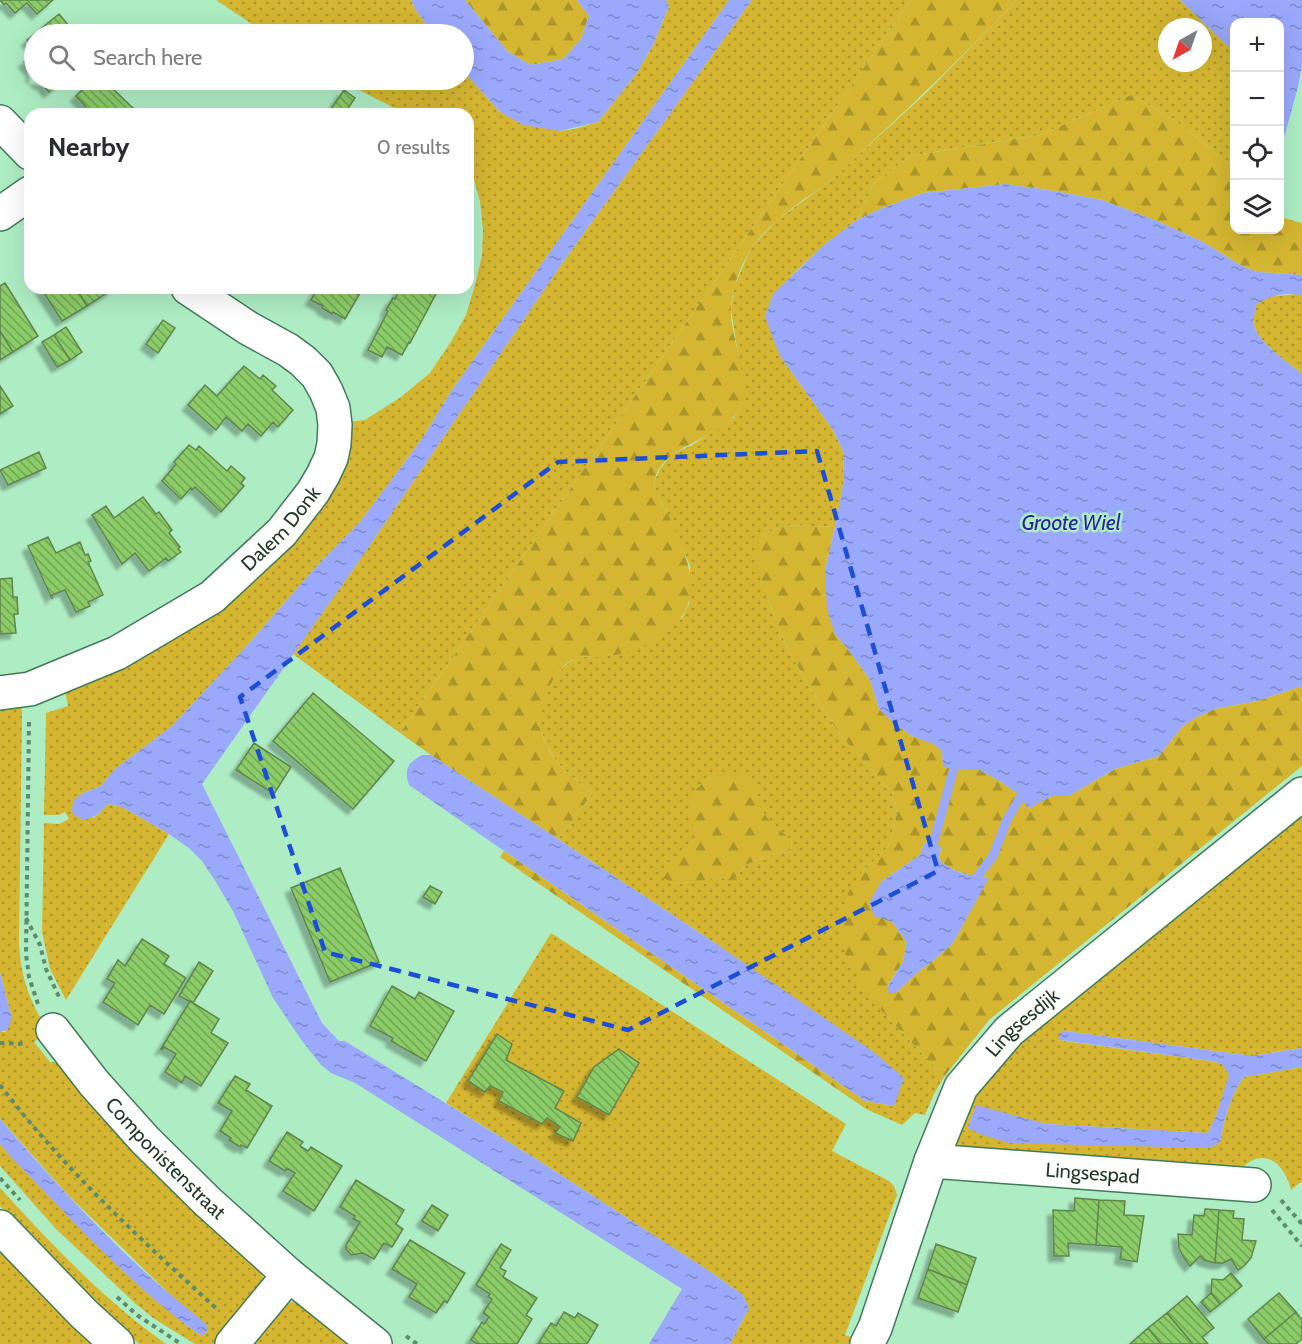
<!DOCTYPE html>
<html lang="en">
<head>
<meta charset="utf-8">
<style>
  body { margin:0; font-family:Cabin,sans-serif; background:#f7f7f7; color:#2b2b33 }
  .controls { position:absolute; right:18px; top:18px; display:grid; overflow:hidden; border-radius:12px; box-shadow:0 6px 24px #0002 }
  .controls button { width:54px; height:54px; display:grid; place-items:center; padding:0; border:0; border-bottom:2px solid #e1e1e2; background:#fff; color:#2b2b33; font:30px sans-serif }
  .compass { position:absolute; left:1158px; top:18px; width:54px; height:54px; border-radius:50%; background:#fff; box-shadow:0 6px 24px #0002; rotate:220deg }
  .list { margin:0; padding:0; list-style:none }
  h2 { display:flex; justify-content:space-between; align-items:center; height:78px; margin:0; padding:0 24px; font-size:26px }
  h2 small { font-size:20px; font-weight:400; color:#7c7c81 }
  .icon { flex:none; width:33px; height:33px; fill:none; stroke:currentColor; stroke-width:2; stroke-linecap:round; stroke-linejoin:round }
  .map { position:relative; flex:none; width:1302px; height:1344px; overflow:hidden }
  .search { position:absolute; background:#fff; box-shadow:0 6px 24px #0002; left:24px; top:24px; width:450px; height:66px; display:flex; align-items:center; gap:15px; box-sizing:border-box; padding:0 21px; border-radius:33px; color:#7c7c81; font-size:22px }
  .panel { position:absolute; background:#fff; box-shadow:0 6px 24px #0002; left:24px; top:108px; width:450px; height:186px; border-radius:18px }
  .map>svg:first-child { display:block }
  .grass { fill:url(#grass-dots); fill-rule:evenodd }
  .forest { fill:url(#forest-firs); fill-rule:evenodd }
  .water { fill:url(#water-ripples) }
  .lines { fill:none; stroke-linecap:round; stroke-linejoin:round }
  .stream { stroke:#9aa9fb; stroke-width:9 }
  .building { fill:url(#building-back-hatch); stroke:#628450; stroke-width:1.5; filter:url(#shadow) }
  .minor-casing { stroke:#407b57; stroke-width:36 }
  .path { stroke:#5f8a6e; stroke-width:4; stroke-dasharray:4.5 4.5; stroke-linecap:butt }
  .minor { stroke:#fff; stroke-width:33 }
  .marked { fill:none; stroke:#1d4ed8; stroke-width:4.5; stroke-dasharray:12 8; stroke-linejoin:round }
  .labels { text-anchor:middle; stroke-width:5; stroke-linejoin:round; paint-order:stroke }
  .street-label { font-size:20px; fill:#1e3727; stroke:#aeedc4 }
  .water-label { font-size:21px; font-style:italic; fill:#2b2498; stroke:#aeedc4 }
</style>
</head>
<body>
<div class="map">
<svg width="1302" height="1344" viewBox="0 0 1302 1344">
  <defs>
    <pattern id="grass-dots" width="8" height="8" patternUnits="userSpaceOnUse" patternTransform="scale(1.5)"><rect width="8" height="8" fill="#d5b632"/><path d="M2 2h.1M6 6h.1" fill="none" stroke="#ac952a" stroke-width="1.8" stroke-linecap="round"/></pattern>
    <pattern id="forest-firs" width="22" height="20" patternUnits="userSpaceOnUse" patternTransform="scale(1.5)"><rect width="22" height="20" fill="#d5b632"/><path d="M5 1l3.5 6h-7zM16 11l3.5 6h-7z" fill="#ac952a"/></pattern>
    <pattern id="water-ripples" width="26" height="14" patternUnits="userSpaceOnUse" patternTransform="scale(1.5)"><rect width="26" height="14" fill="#9aa9fb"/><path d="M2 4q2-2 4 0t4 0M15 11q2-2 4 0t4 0" fill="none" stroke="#7d8acb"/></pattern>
    <pattern id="building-back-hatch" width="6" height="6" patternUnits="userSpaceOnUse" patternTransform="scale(1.5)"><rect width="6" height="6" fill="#8bcc67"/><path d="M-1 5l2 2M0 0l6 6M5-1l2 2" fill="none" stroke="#71a655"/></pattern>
    <filter id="shadow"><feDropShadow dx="-5.5" dy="5.5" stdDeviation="1.5" flood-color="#0004"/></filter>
  </defs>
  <rect width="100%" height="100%" fill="#aeedc4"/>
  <path class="grass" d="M 216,0 L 411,0 L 415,9 L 433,34 L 267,34 Z
    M 666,0 L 729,0 L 450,393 L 422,439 L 360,522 L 316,567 L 243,650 L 171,727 L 115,769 L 101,786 L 83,793 L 73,802 L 93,818 L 99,814 L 108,804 L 122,807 L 169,834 L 66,1000 L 50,969 L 42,932 L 44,823 L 59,824 L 69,819 L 65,812 L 59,815 L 44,815 L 46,713 L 68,706 L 65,690 L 118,670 L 154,651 L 196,625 L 347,422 L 365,420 L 401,397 L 430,373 L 452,340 L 466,315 L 475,285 L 482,256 L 483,230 L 480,201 L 474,180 L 468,168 L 468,114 L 406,114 L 340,80 L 464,80 L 464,72 L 500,112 L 560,131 L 574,129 L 598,122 L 637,73 L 654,43 L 669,6 Z
    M 752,0 L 911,0 L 400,733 L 293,654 L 357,564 L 563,262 Z
    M 1017,0 L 1180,0 L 1234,52 L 1234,168 L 1176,121 L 1131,95 L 1040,135 L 910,156 L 873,184 L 857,220 L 824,245 L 791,276 L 780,356 L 833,430 L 843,451 L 844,480 L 835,527 L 786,525 L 760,536 L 768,599 L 785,643 L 811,690 L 840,735 L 892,793 L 897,812 L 893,832 L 888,847 L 861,873 L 880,1009 L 944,1077 L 934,1094 L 925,1115 L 915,1113 L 902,1125 L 866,1109 L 865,1101 L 894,1106 L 718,945 L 558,839 L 592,794 L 572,777 L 557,762 L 546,745 L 540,725 L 542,704 L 551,681 L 562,668 L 576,657 L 601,657 L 623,653 L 682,618 L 689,604 L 690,566 L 667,512 L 655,492 L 655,480 L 660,469 L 671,455 L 692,445 L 734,418 L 742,405 L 743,386 L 731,310 L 734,287 L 751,248 L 777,220 L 829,182 L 926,93 ZM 1167,27 L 1203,27 L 1203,63 L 1167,63 ZM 711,777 L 753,784 C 756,814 772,822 792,841 L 791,848 L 745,865 L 738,875 L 676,884 L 665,867 L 696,838 L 697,788 Z
    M 1296,294 L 1302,295 L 1302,374 C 1289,363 1260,344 1255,328 C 1252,320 1255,313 1256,305 L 1266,297 Z
    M 16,705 L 21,707 L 22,712 L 19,944 C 21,979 30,1002 48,1031 L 34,1042 L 50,1062 L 62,1062 L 261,1271 L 263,1278 L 262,1286 L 216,1344 L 195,1344 L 153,1318 L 137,1305 L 56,1229 L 0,1166 L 0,1144 L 95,1243 L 185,1324 L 200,1335 L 205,1334 L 207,1331 L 67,1194 L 0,1119 L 0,1032 L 5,1032 L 11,1015 L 0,973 L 0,706 Z
    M 1302,806 L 1302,1048 L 1258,1055 L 1245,1055 L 1064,1031 L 1060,1040 L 1064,1041 L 1211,1061 L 1222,1064 L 1230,1075 L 1216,1116 L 1208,1133 L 1046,1124 L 976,1106 L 968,1128 L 1220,1143 C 1224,1120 1230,1095 1244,1077 L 1302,1067 L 1302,1181 L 1291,1190 C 1284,1161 1262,1145 1239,1171 L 952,1152 L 952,1129 L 996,1055 Z
    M 551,933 L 846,1124 L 832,1151 L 889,1181 L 894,1186 L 897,1195 L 845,1335 L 857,1339 L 855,1344 L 730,1344 L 749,1308 L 743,1295 L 712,1273 L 536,1159 L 446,1103 Z
    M 0,1188 C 51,1244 104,1300 166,1344 L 139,1344 C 91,1300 44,1254 0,1206 Z
    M 0,1248 L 98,1344 L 0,1344 Z
    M 292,1302 L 299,1303 L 356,1344 L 247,1344 L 283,1306 Z"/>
  <path class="forest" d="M 465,0 L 577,0 L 589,16 L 581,39 L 563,59 L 531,65 L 508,52 Z
    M 911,0 L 1017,0 C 970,48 923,95 874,140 C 860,154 845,168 830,181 C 821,189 809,195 799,203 C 782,215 765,230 752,247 C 748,253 745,260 742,266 C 736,279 732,293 731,308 C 729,334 753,387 740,409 C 722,440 662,444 655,480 C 653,493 662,503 668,514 C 680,541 699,577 687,607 C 676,636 632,654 603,657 C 594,658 583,655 576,658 C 564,662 552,679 548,690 C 528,741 555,763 592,794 L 558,839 L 431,755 L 400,733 Z
    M 1131,95 L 1176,121 L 1234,168 L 1234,230 L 1280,230 L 1280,217 L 1302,223 L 1302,275 L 1257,272 L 1240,265 L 1203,242 L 1157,221 L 1102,200 L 1054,191 L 1006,184 L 923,193 L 880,209 L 857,220 L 873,184 L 910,156 L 1040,135 Z
    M 786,525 L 835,527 L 825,570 L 835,634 L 850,652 L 870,680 L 879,709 L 895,724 L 912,736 L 934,744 L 942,751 L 943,766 L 962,770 L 980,770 L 1001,782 L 1021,796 L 1069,796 L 1115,769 L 1159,756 L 1182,727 L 1195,718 L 1215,709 L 1257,701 L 1302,686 L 1302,766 L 989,1020 L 944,1077 L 880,1009 L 861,984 L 845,953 L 840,929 L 842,912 L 849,891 L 861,873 L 888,847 L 893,832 L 897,812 L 892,793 L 840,735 L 811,690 L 785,643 L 768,599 L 755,557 L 760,536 ZM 925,842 L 941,847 L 939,860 C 959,875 965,874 988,878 L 953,943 L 933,961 L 918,972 L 897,992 L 888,985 L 903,962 L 907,942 L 892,922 L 881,882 L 920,855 Z
    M 737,773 L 745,776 L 754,784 C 756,814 772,822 792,841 L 791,848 L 745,865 L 738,875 L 731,881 L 721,878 L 676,884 L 661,877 L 664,867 L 696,838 L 689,813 L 692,798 L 697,788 L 711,777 Z
    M 504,851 L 865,1101 L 866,1109 L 500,857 Z"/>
  <path class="water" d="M 411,0 L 465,0 L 508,52 L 531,65 L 563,59 L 581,39 L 589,16 L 577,0 L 666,0 L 669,6 L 654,43 L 637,73 L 598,122 L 560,131 L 523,125 L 500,112 L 464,72 L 464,34 L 433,34 L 415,9 Z
    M 729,0 L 752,0 L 563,262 L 357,564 L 202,784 L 322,1023 L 339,1041 L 345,1041 L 536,1159 L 712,1273 L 743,1295 L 749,1308 L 730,1344 L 649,1344 L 682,1289 L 355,1083 L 331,1073 L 321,1065 L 302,1041 L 273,998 L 233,911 L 214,879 L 202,861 L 190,849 L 169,834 L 122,807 L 108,804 C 99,814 96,817 83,820 L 74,815 L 72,812 L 73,802 L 75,799 L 83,793 L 101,786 L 115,769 L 171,727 L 243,650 L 316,567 L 360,522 L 422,439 L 450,393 Z
    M 1180,0 L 1302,0 L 1302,65 L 1298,87 L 1280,152 L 1280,22 L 1234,22 L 1234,52 Z
    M 1006,184 L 1054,191 L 1102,200 L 1157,221 L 1203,242 L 1240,265 L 1257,272 L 1302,275 L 1302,295 C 1286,292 1269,295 1256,305 C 1255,313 1252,321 1255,328 C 1260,344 1289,363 1302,374 L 1302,686 L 1257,701 L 1215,709 L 1195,718 L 1182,727 L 1159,756 L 1115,769 L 1069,796 L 1052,796 L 1028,809 L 1021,796 L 1001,782 L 980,770 L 962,770 L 943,767 L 942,751 L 933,744 L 912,736 L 895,724 L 879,709 L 870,680 L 850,652 L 835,634 L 827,610 L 825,570 L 835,527 L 844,480 L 843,451 L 833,430 L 780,356 L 772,336 L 765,316 L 773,294 L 824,245 L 857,220 L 880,209 L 923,193 Z
    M 422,755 L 431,755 L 718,945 L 875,1053 L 904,1078 L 894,1106 L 865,1101 L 409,785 C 404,770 407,763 422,755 Z
    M 925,842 L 941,847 L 939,860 C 958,875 965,874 989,878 L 953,943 L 933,961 L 918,972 L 897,992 L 889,994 L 888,986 L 903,962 L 907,942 L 892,922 L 874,916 L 869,903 L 881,882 L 920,855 Z
    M 0,973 L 11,1015 C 11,1023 10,1031 0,1032 Z
    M 1064,1031 L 1245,1055 L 1258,1055 L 1302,1048 L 1302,1067 L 1244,1077 C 1230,1095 1224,1120 1220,1143 L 1210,1148 L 1010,1143 L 982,1135 L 968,1128 L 976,1105 L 1046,1124 L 1208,1133 L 1216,1116 L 1229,1075 L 1222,1064 L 1211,1061 L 1060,1040 L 1060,1033 Z
    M 0,1119 C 46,1173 94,1225 146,1273 C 165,1291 186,1307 206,1324 L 208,1329 L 205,1334 L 200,1335 C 129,1285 71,1218 10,1156 L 0,1144 Z"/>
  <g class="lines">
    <path class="stream" d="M 933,845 L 954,768
      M 978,876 L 993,856 L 1007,820 L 1021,796"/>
  </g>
  <path class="building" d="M 0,0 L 53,0 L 37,14 L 27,3 L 15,13 L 6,3 L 4,5 Z
    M 59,14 L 69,26 L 62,32 L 64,34 L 34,34 L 34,48 L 27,40 Z
    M 34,54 L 34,78 L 31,74 L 33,72 L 24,62 Z
    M 36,80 L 64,80 L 49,92 L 41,82 L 39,83 Z
    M 92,80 L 110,80 L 112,82 L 109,85 L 136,111 L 133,114 L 79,114 L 86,107 L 76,96 Z
    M 344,90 L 355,98 L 344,114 L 336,114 L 330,110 Z
    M 5,283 L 38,336 L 13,352 L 0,331 L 0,286 Z
    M 41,288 L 76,288 L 87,306 L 62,321 Z
    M 76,288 L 112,288 L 113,289 L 87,306 Z
    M 318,288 L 363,288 L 345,319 L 333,312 L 332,314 L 322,308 L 323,306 L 311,300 Z
    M 400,288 L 439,288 L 410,343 L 409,342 L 402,355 L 387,347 L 382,357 L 368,350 L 388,311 L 386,310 L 393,298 L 395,299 Z
    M 163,320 L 175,328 L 158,353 L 146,344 Z
    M 66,327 L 82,352 L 70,360 L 54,335 Z
    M 0,331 L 13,352 L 0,360 Z
    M 54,335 L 70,360 L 57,367 L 42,342 Z
    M 244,366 L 260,379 L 263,375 L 276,386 L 272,390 L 293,410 L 278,427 L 273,422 L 261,436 L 248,424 L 242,431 L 226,417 L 216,430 L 188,405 L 205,385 L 217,396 Z
    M 0,386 L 13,406 L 0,414 Z
    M 189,445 L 196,450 L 199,446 L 227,471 L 231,466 L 245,478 L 241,483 L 244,486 L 221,512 L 195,487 L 192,490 L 191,488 L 181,499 L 162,481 L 176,464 L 174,462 Z
    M 39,452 L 46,468 L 8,485 L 0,470 Z
    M 143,497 L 156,514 L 159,512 L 172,530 L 169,533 L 180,547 L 178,549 L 181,552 L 168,561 L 166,558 L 149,571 L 135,553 L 122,564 L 92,515 L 106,506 L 114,518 Z
    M 48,537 L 56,553 L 80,542 L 85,555 L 88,554 L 91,561 L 88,562 L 103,595 L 88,602 L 90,606 L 76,612 L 65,590 L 52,595 L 52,599 L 28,546 Z
    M 12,578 L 13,597 L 17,597 L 18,614 L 14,614 L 16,633 L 0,634 L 0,579 Z
    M 313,693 L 394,761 L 353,809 L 273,741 Z
    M 254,743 L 291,767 L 274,794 L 236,770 Z
    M 340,868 L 379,962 L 330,982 L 291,888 Z
    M 430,886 L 442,892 L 435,904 L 423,897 Z
    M 142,939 L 169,956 L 164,964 L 186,978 L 164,1014 L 150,1005 L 138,1025 L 103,1002 L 115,983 L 107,979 L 118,960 L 125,966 Z
    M 199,962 L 213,971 L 193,1003 L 179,996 Z
    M 392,986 L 415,999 L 419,992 L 454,1011 L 426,1061 L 391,1041 L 393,1038 L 370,1026 Z
    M 190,1001 L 219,1019 L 211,1033 L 228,1043 L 201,1086 L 185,1076 L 182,1083 L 165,1072 L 176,1054 L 164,1047 L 162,1050 L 161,1049 Z
    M 497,1034 L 512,1044 L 506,1060 L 564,1091 L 555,1108 L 581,1123 L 573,1141 L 555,1133 L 560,1127 L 547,1118 L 542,1124 L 499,1101 L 503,1092 L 490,1086 L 485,1092 L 468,1081 Z
    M 619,1049 L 639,1063 L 609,1115 L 577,1097 L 594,1067 Z
    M 235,1076 L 250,1084 L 246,1090 L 272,1106 L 247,1148 L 241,1145 L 240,1147 L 229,1140 L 231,1138 L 220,1131 L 232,1111 L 218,1103 Z
    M 287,1132 L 303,1142 L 300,1146 L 308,1151 L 311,1147 L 342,1166 L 314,1211 L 283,1191 L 295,1173 L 287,1168 L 285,1171 L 269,1161 Z
    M 356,1180 L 404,1210 L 396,1224 L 403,1229 L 392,1247 L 384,1243 L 374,1259 L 363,1253 L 351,1255 L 346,1249 L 346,1245 L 360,1222 L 353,1219 L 355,1216 L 340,1207 Z
    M 1075,1198 L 1099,1200 L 1096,1245 L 1068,1243 L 1069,1256 L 1054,1256 L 1053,1210 L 1074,1211 Z
    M 1099,1200 L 1125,1201 L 1124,1215 L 1144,1216 L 1137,1262 L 1120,1259 L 1122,1247 L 1096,1245 Z
    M 432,1205 L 448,1215 L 438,1231 L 422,1221 Z
    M 1205,1209 L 1219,1210 L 1215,1263 L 1204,1260 L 1200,1256 L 1190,1266 L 1184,1258 L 1179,1248 L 1178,1234 L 1192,1235 L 1194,1215 L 1204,1216 Z
    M 1219,1210 L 1234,1211 L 1233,1218 L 1244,1219 L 1242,1240 L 1256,1241 L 1251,1258 L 1244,1266 L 1238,1270 L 1231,1259 L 1223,1263 L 1215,1263 Z
    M 410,1240 L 465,1273 L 447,1303 L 444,1301 L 436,1313 L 409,1297 L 417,1284 L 392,1269 Z
    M 501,1244 L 511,1250 L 500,1268 L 506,1271 L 503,1277 L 537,1298 L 526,1315 L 532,1319 L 517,1344 L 478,1344 L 471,1340 L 482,1322 L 484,1324 L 489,1317 L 483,1313 L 492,1299 L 488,1297 L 490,1294 L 476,1285 Z
    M 936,1244 L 976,1258 L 967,1285 L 928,1269 Z
    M 928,1269 L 967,1285 L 958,1312 L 918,1298 Z
    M 1231,1273 L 1242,1286 L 1220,1304 L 1211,1293 L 1212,1279 L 1223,1280 Z
    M 1211,1293 L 1220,1304 L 1210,1312 L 1201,1302 Z
    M 1279,1293 L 1296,1312 L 1264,1339 L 1248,1319 Z
    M 1187,1296 L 1214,1328 L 1202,1337 L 1208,1344 L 1193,1344 L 1167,1313 Z
    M 564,1312 L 575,1318 L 578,1313 L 598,1325 L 587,1344 L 538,1344 L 551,1323 L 556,1326 Z
    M 1296,1312 L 1302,1320 L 1302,1339 L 1296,1344 L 1269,1344 L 1264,1339 Z
    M 1167,1313 L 1193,1344 L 1161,1344 L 1148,1328 Z
    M 1148,1328 L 1161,1344 L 1130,1344 Z"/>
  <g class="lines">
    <g class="minor-casing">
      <g id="minor">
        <path d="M 0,122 L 30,153"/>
        <path d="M 0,214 L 30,193"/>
        <path id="s1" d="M 0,693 L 30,689 L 117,653 L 212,597 L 282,532 L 313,492 L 323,475 L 331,458 L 334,444 L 335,425 L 333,408 L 326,391 L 317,375 L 303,361 L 288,350 L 248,328 L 188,288"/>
        <path id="s2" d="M 53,1030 L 94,1083 L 145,1140 L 208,1202 L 289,1275 L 375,1344"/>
        <path id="s3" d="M 931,1161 L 1254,1185"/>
        <path d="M 0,1227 L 84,1314 L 117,1344"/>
        <path d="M 232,1344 L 289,1275"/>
        <path id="s4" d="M 867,1344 L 875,1328 L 931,1161 L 961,1087 L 1009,1031 L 1302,794"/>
      </g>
    </g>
    <path class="path" d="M 29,722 L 26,954 L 29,977 L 38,1004
      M 26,918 L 40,945 L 46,969 L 60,999
      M 0,1043 L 26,1044
      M 0,1085 C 63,1168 141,1240 218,1310
      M 0,1178 L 20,1200
      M 1281,1200 L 1302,1224
      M 1272,1210 L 1302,1246
      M 117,1297 L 137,1315 L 181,1344
      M 406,1336 L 417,1344"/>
    <use href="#minor" class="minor"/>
  </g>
  <path class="marked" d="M 817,451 L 938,871 L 628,1030 L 325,952 L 240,697 L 558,462 Z"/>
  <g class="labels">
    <g class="street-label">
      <text dy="7" stroke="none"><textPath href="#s1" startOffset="332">Dalem Donk</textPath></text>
      <text dy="7" stroke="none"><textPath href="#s4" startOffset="363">Lingsesdijk</textPath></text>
      <text dy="7" stroke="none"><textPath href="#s2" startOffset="171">Componistenstraat</textPath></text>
      <text dy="7" stroke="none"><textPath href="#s3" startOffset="162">Lingsespad</textPath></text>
    </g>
    <g class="water-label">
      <text x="1071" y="530">Groote Wiel</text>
    </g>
  </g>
</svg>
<div class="controls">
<button>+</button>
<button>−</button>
<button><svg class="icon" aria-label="locate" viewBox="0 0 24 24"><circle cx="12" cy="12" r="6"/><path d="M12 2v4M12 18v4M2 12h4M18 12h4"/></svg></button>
<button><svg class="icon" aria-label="layers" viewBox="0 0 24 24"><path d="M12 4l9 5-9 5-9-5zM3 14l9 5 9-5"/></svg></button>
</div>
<svg class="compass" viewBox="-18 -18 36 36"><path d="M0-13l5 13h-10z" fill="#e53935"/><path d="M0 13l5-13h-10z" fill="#7c7c81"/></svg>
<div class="search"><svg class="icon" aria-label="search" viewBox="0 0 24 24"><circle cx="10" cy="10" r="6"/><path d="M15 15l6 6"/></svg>Search here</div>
<section class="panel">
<h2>Nearby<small>0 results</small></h2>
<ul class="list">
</ul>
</section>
</div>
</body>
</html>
